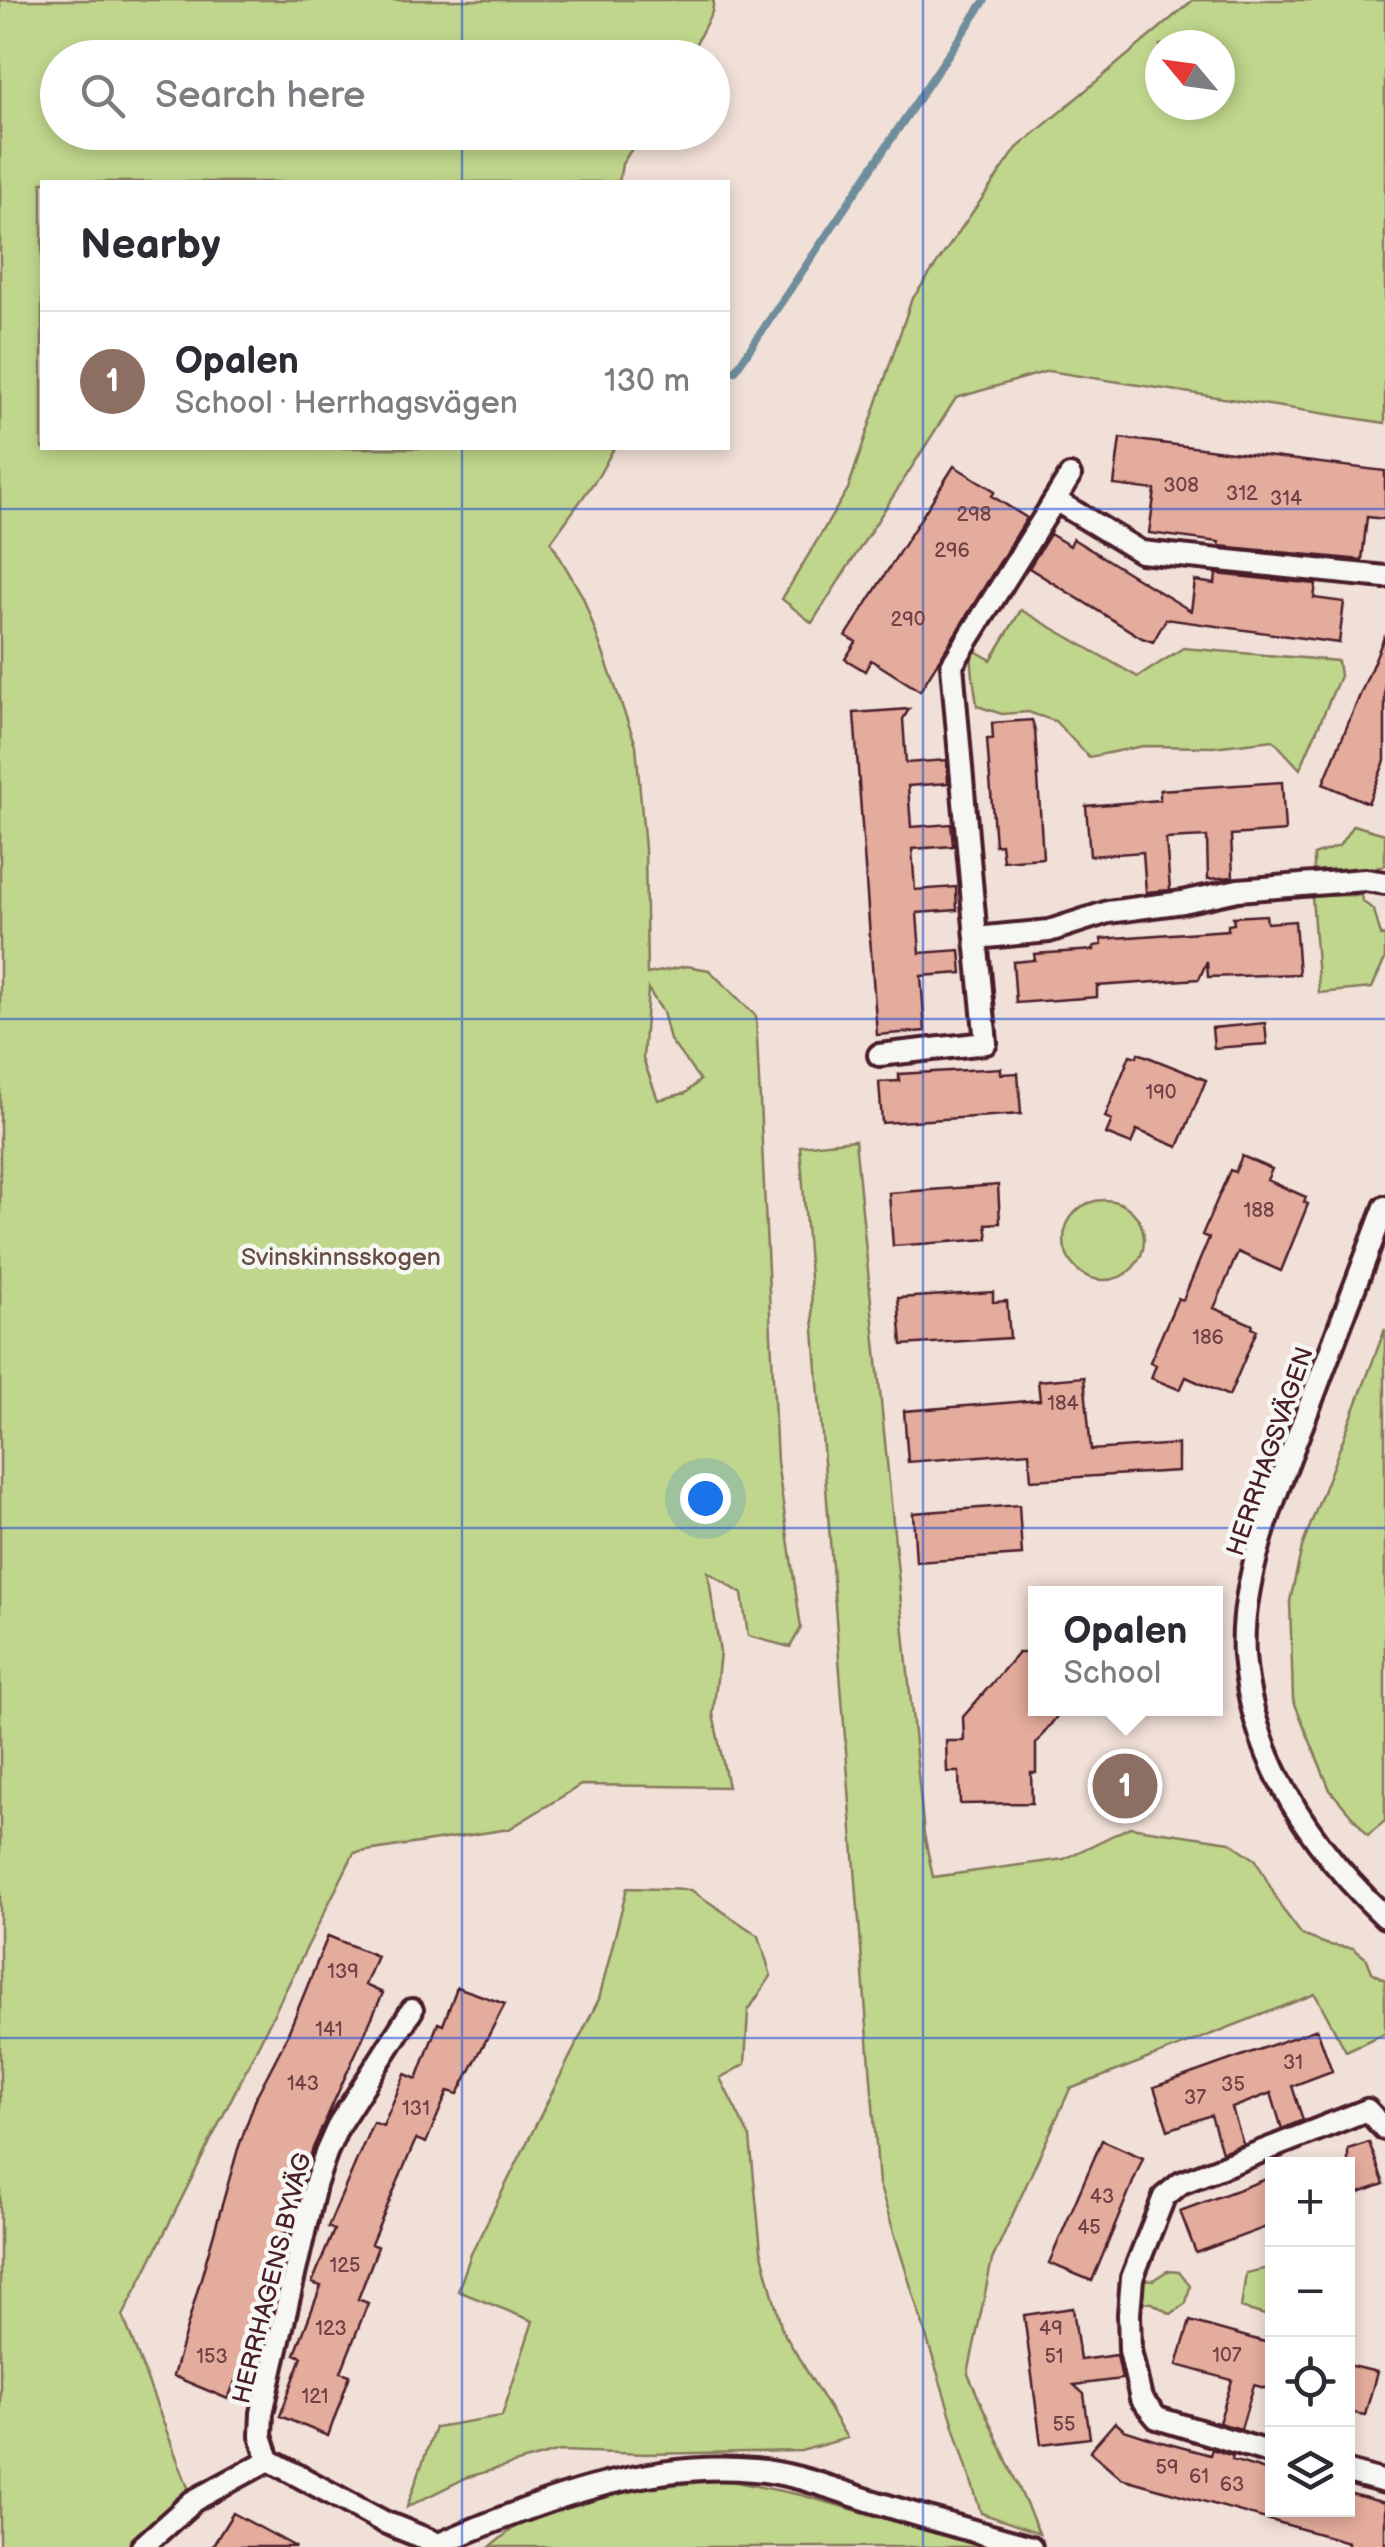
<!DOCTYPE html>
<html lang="en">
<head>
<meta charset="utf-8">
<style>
  body { margin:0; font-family:"Balsamiq Sans",sans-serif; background:#f2f2f3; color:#2b2b33 }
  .controls { position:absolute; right:30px; bottom:30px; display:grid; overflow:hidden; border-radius:0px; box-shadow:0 5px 15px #0003 }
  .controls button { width:90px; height:90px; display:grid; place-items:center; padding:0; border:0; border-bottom:2px solid #e1e1e2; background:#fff; color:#2b2b33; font:50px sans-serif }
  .compass { position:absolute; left:1145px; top:30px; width:90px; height:90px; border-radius:50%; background:#fff; box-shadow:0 5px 15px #0003; rotate:299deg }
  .you { position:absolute; left:705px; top:1498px; width:35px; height:35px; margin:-25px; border:8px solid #fff; border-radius:50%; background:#1a73e8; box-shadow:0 0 0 15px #1a73e833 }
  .badge { display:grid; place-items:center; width:65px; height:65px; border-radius:50%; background:#1a73e8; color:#fff; font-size:32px; font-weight:700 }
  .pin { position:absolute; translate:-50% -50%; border:5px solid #fff; box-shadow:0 2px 10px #0006 }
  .popup { position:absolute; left:1028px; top:1586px; width:195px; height:130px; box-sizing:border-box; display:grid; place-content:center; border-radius:0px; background:#fff; filter:drop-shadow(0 2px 8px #0005); font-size:32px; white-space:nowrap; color:#7c7c81 }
  .popup b { font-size:38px; color:#2b2b33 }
  .popup::after { content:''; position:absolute; left:50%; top:100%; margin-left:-20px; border:20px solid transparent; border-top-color:#fff }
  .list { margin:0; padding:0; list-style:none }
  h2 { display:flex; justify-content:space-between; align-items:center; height:130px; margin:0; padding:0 40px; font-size:42px }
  h2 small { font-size:32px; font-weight:400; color:#7c7c81 }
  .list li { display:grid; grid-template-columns:65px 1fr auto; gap:30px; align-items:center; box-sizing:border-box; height:140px; padding:0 40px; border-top:2px solid #e1e1e2 }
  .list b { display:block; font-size:38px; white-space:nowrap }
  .list p { margin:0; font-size:32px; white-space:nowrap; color:#7c7c81 }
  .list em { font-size:32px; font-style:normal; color:#7c7c81 }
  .icon { flex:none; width:55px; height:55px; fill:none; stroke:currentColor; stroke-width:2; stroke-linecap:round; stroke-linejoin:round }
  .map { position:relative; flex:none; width:1385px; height:2547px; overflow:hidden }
  .search { position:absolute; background:#fff; box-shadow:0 5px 15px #0003; left:40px; top:40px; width:690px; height:110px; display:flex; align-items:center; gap:25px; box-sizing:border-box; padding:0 35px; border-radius:55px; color:#7c7c81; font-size:38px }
  .panel { position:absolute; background:#fff; box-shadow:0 5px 15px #0003; left:40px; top:180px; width:690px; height:270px; border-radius:0px }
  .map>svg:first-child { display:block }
  .green { fill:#c0d68c; stroke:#857a5c; stroke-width:2.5; fill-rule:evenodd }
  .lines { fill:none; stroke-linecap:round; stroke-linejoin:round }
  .stream { stroke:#6f8d9c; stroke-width:8 }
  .building { fill:#e4ac9c; stroke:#4a1f2b; stroke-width:2.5 }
  .minor-casing { stroke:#4a1f2b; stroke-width:28 }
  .minor { stroke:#f6f6f2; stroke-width:20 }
  .grid { fill:none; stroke:#1d4ed8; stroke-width:2.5; stroke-opacity:0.55 }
  .labels { text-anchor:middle; stroke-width:9; stroke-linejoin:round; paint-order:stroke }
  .number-label { font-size:20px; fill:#704247 }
  .park-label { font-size:25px; fill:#684d43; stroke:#f6f6f2 }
  .street-label { font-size:25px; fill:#4a1f2b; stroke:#f6f6f2 }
</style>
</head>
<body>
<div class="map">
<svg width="1385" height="2547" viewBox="0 0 1385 2547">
  <rect width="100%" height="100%" fill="#f1e0d8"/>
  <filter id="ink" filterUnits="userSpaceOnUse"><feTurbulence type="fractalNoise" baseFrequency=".01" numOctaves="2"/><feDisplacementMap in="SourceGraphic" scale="20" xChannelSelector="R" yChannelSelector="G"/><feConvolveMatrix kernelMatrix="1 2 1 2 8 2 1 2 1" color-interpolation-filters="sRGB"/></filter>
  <g filter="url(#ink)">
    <path class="green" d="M 0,0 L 714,0 L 712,12 L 689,57 L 58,58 L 58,132 L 642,133 L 622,164 L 619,182 L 42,182 L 42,448 L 614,448 L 599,475 L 551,542 L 583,597 L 636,745 L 645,849 L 647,974 L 687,966 L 709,970 L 756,1016 L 777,1462 L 801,1628 L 790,1647 L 748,1636 L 742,1594 L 708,1572 L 720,1653 L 713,1714 L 728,1787 L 581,1785 L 509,1829 L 354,1853 L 123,2316 L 193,2501 L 141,2547 L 0,2547 ZM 648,989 L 663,1012 L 670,1040 L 700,1080 L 686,1093 L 658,1100 L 643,1059 Z
      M 1193,0 L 1385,0 L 1385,423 L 1048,371 L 956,398 L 812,623 L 782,599 L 848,489 L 911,301 L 1017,148 ZM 1160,45 L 1220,45 L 1220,105 L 1160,105 Z
      M 1021,610 L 1138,677 L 1183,648 L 1338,661 L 1340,676 L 1300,769 L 1273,740 L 1213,747 L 1143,746 L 1089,757 L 1055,721 L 1028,712 L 1002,714 L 977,706 C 975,686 970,668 972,649 L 991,660 Z
      M 1353,825 L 1385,834 L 1385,865 L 1369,871 L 1314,874 L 1314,855 L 1339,846 Z
      M 1361,895 L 1362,901 L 1374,910 L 1381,936 L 1385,935 L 1385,959 L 1372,988 L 1319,993 L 1312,896 Z
      M 855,1140 L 924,1834 L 933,1877 L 1064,1859 L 1130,1827 L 1230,1842 L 1256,1860 L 1281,1907 L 1302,1935 L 1329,1945 L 1353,1948 L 1367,1959 L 1372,1972 L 1385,1980 L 1385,2033 L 1346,2051 L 1315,1994 L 1070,2089 L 992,2260 L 968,2374 L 1039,2533 L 981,2513 L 879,2184 L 800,1146 Z
      M1064 1240a40 40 0 1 1 80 0a40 40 0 1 1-80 0Z
      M 1385,1329 L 1385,1821 L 1368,1835 L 1330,1790 L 1293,1699 L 1290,1601 L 1302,1547 Z
      M 627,1888 L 691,1890 L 759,1936 L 771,1976 L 748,2011 L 745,2064 L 720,2078 L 750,2138 L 761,2250 L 782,2330 L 847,2438 L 801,2451 L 646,2454 L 560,2451 L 468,2477 L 407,2507 L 435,2427 L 502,2416 L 533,2321 L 458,2291 L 471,2254 L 599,1999 Z
      M 1272,2267 L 1272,2317 L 1241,2308 L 1246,2273 Z
      M 1167,2271 L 1179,2272 L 1190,2286 L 1186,2303 L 1171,2314 L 1152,2303 L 1140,2302 L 1142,2279 L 1153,2280 Z
      M 726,2480 L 801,2495 L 987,2547 L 490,2547 L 522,2521 L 639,2488 Z"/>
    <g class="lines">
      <path class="stream" d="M 735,371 L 985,0"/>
    </g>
    <path class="building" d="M 1120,438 L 1385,471 L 1385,519 L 1367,517 L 1362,560 L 1219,546 L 1219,542 L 1149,533 L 1155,490 L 1114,485 Z
      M 954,466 L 995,491 L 992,496 L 1027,518 L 920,691 L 871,660 L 865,671 L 845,659 L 856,642 L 846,636 Z
      M 1050,534 L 1070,546 L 1073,539 L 1191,611 L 1195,581 L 1215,584 L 1216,574 L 1316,584 L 1314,598 L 1344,602 L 1339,643 L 1166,619 L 1153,642 L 1142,638 L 1029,568 Z
      M 1385,635 L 1385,761 L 1368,803 L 1323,784 Z
      M 909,709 L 903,719 L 906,763 L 947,760 L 948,783 L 908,786 L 911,827 L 951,824 L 953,846 L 912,849 L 915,890 L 956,887 L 957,910 L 917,913 L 920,953 L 960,950 L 962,973 L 921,976 L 925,1031 L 877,1035 L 854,713 Z
      M 1032,720 L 1035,730 L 1043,858 L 1003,861 L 1001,844 L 995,845 L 987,739 L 993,739 L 992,723 Z
      M 1282,782 L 1285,831 L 1231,835 L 1233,877 L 1208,879 L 1207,837 L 1166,839 L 1170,890 L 1146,892 L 1143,852 L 1090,856 L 1086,806 L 1160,800 L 1160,790 Z
      M 1266,915 L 1267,923 L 1295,921 L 1299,974 L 1208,977 L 1207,961 L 1199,979 L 1097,986 L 1097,997 L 1016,1003 L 1013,962 L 1035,960 L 1034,954 L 1094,950 L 1094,946 L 1102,945 L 1101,939 L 1228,930 L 1228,925 L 1234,924 L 1233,917 Z
      M 1265,1023 L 1267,1044 L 1214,1048 L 1212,1028 Z
      M 1138,1053 L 1206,1080 L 1178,1147 L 1137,1130 L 1131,1144 L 1106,1134 L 1112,1120 L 1105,1117 L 1130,1055 L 1137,1057 Z
      M 1001,1068 L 1001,1074 L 1018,1073 L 1021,1114 L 882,1123 L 879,1082 L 899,1081 L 899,1074 Z
      M 1242,1156 L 1272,1169 L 1267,1180 L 1306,1197 L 1304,1202 L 1308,1204 L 1281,1271 L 1238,1252 L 1219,1297 L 1214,1308 L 1253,1325 L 1252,1328 L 1257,1330 L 1229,1396 L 1186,1377 L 1180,1390 L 1151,1378 L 1156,1365 L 1150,1362 L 1178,1298 L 1183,1300 L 1209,1238 L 1202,1235 L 1230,1170 L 1235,1172 Z
      M 998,1185 L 1000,1223 L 986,1224 L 988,1239 L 893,1246 L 889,1193 Z
      M 993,1292 L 993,1302 L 1007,1301 L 1010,1338 L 902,1345 L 898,1298 Z
      M 1084,1377 L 1091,1450 L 1178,1444 L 1178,1471 L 1031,1480 L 1029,1452 L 908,1462 L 904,1411 L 1040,1400 L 1038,1381 Z
      M 1019,1505 L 1022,1555 L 916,1562 L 913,1513 Z
      M 1018,1653 L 1035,1653 L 1035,1708 L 1063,1708 L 1036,1744 L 1036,1773 L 1031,1773 L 1032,1803 L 960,1804 L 959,1772 L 947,1772 L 946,1741 L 964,1741 L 963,1717 Z
      M 328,1936 L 377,1956 L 365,1985 L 383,1993 L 313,2148 L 252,2338 L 228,2399 L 173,2376 L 238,2149 L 257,2095 L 284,2043 Z
      M 457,1987 L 505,2004 L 458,2094 L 448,2091 L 426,2143 L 416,2139 L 371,2244 L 378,2247 L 358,2299 L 368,2303 L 341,2372 L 350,2375 L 328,2436 L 280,2416 L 302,2357 L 295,2354 L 321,2286 L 312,2283 L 334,2230 L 328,2227 L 373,2122 L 383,2126 L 405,2074 L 417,2079 L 438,2023 L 443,2025 Z
      M 1317,2029 L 1332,2071 L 1292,2086 L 1303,2120 L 1282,2129 L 1271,2093 L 1232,2108 L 1243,2144 L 1222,2152 L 1211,2115 L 1168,2130 L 1154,2087 Z
      M 1102,2140 L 1143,2158 L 1092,2281 L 1049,2263 Z
      M 1369,2142 L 1384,2184 L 1348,2197 L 1348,2149 Z
      M 1272,2177 L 1272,2225 L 1196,2253 L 1180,2211 Z
      M 1073,2308 L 1080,2360 L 1117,2355 L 1122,2379 L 1074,2385 L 1084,2394 L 1090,2438 L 1041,2444 L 1024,2315 Z
      M 1190,2321 L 1272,2344 L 1272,2390 L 1254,2385 L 1241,2429 L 1219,2423 L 1232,2380 L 1177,2365 Z
      M 1348,2365 L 1377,2372 L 1365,2415 L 1348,2412 Z
      M 1115,2422 L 1124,2430 L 1158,2441 L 1210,2455 L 1212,2449 L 1233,2456 L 1232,2460 L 1272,2472 L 1272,2510 L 1348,2510 L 1348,2493 L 1385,2503 L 1385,2547 L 1348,2547 L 1348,2542 L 1121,2478 L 1090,2451 Z
      M 233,2513 L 296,2547 L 212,2547 Z"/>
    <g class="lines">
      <g class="minor-casing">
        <path id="minor" d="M 1055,500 L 1070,476
          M 1385,577 L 1141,552 L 1055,500 L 952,665 L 976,938 L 1049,931 L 1108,912 L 1183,902 L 1238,890 L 1365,880 L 1385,883
          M 879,1055 L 986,1043 L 976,938
          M 1385,1207 C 1360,1274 1334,1340 1309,1407 C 1281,1480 1239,1576 1244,1655 C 1252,1761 1311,1847 1385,1917
          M 412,2010 L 339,2124 L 326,2153 L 315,2185 L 262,2413 L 261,2436 L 269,2460 L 384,2522 L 439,2544 C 537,2502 645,2460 754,2470 C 796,2473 838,2491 878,2503 C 929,2519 980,2533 1031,2547
          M 1272,2453 L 1157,2418 L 1141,2399 L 1130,2350 L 1129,2314 L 1132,2278 L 1164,2197 L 1181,2183 L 1367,2110 L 1385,2129
          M 1348,2472 L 1385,2482
          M 142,2547 L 193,2501 L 269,2460"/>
      </g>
      <use href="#minor" class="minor"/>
    </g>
  </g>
  <path class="grid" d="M 462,0 L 462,58M 923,0 L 923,2547M 462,132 L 462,182M 462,448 L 462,2547M 0,509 L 1385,509M 0,1019 L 1385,1019M 0,1528 L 1385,1528M 0,2038 L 1385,2038"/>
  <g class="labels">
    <g class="number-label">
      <text x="1181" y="492">308</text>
      <text x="1242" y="500">312</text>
      <text x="1286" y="505">314</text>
      <text x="974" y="521">298</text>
      <text x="952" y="557">296</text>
      <text x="908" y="626">290</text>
      <text x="1161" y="1099">190</text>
      <text x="1259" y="1217">188</text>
      <text x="1208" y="1344">186</text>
      <text x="1063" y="1410">184</text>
      <text x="343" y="1978">139</text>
      <text x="329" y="2036">141</text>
      <text x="1293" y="2069">31</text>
      <text x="303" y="2090">143</text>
      <text x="1233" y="2091">35</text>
      <text x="1195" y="2104">37</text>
      <text x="416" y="2115">131</text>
      <text x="1102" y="2203">43</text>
      <text x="1089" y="2234">45</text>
      <text x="345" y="2272">125</text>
      <text x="331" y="2335">123</text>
      <text x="1051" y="2335">49</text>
      <text x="1227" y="2362">107</text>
      <text x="212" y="2363">153</text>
      <text x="1054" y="2363">51</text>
      <text x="315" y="2403">121</text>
      <text x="1064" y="2431">55</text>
      <text x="1167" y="2474">59</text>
      <text x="1199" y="2483">61</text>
      <text x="1232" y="2491">63</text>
    </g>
    <g class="park-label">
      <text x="341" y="1265">Svinskinnsskogen</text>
    </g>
    <g class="street-label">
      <text transform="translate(1269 1451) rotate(-71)" y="9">HERRHAGSVÄGEN</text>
      <text transform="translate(271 2278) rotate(-76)" y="9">HERRHAGENS BYVÄG</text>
    </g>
  </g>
</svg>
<div class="controls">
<button>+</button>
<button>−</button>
<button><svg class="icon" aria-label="locate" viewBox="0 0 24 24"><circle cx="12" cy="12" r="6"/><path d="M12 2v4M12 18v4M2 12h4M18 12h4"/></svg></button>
<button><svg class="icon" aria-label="layers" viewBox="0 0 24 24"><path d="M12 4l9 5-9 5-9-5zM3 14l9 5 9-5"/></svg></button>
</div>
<svg class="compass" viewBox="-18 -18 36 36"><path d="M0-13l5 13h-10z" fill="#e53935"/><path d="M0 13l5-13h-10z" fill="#7c7c81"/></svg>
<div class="you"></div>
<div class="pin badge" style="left:1125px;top:1786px;background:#8d6e63">1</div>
<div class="popup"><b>Opalen</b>School</div>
<div class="search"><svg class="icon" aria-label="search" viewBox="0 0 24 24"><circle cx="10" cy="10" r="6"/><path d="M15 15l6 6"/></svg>Search here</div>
<section class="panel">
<h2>Nearby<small></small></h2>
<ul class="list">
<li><span class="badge" style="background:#8d6e63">1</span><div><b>Opalen</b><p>School · Herrhagsvägen</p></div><em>130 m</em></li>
</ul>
</section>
</div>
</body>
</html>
